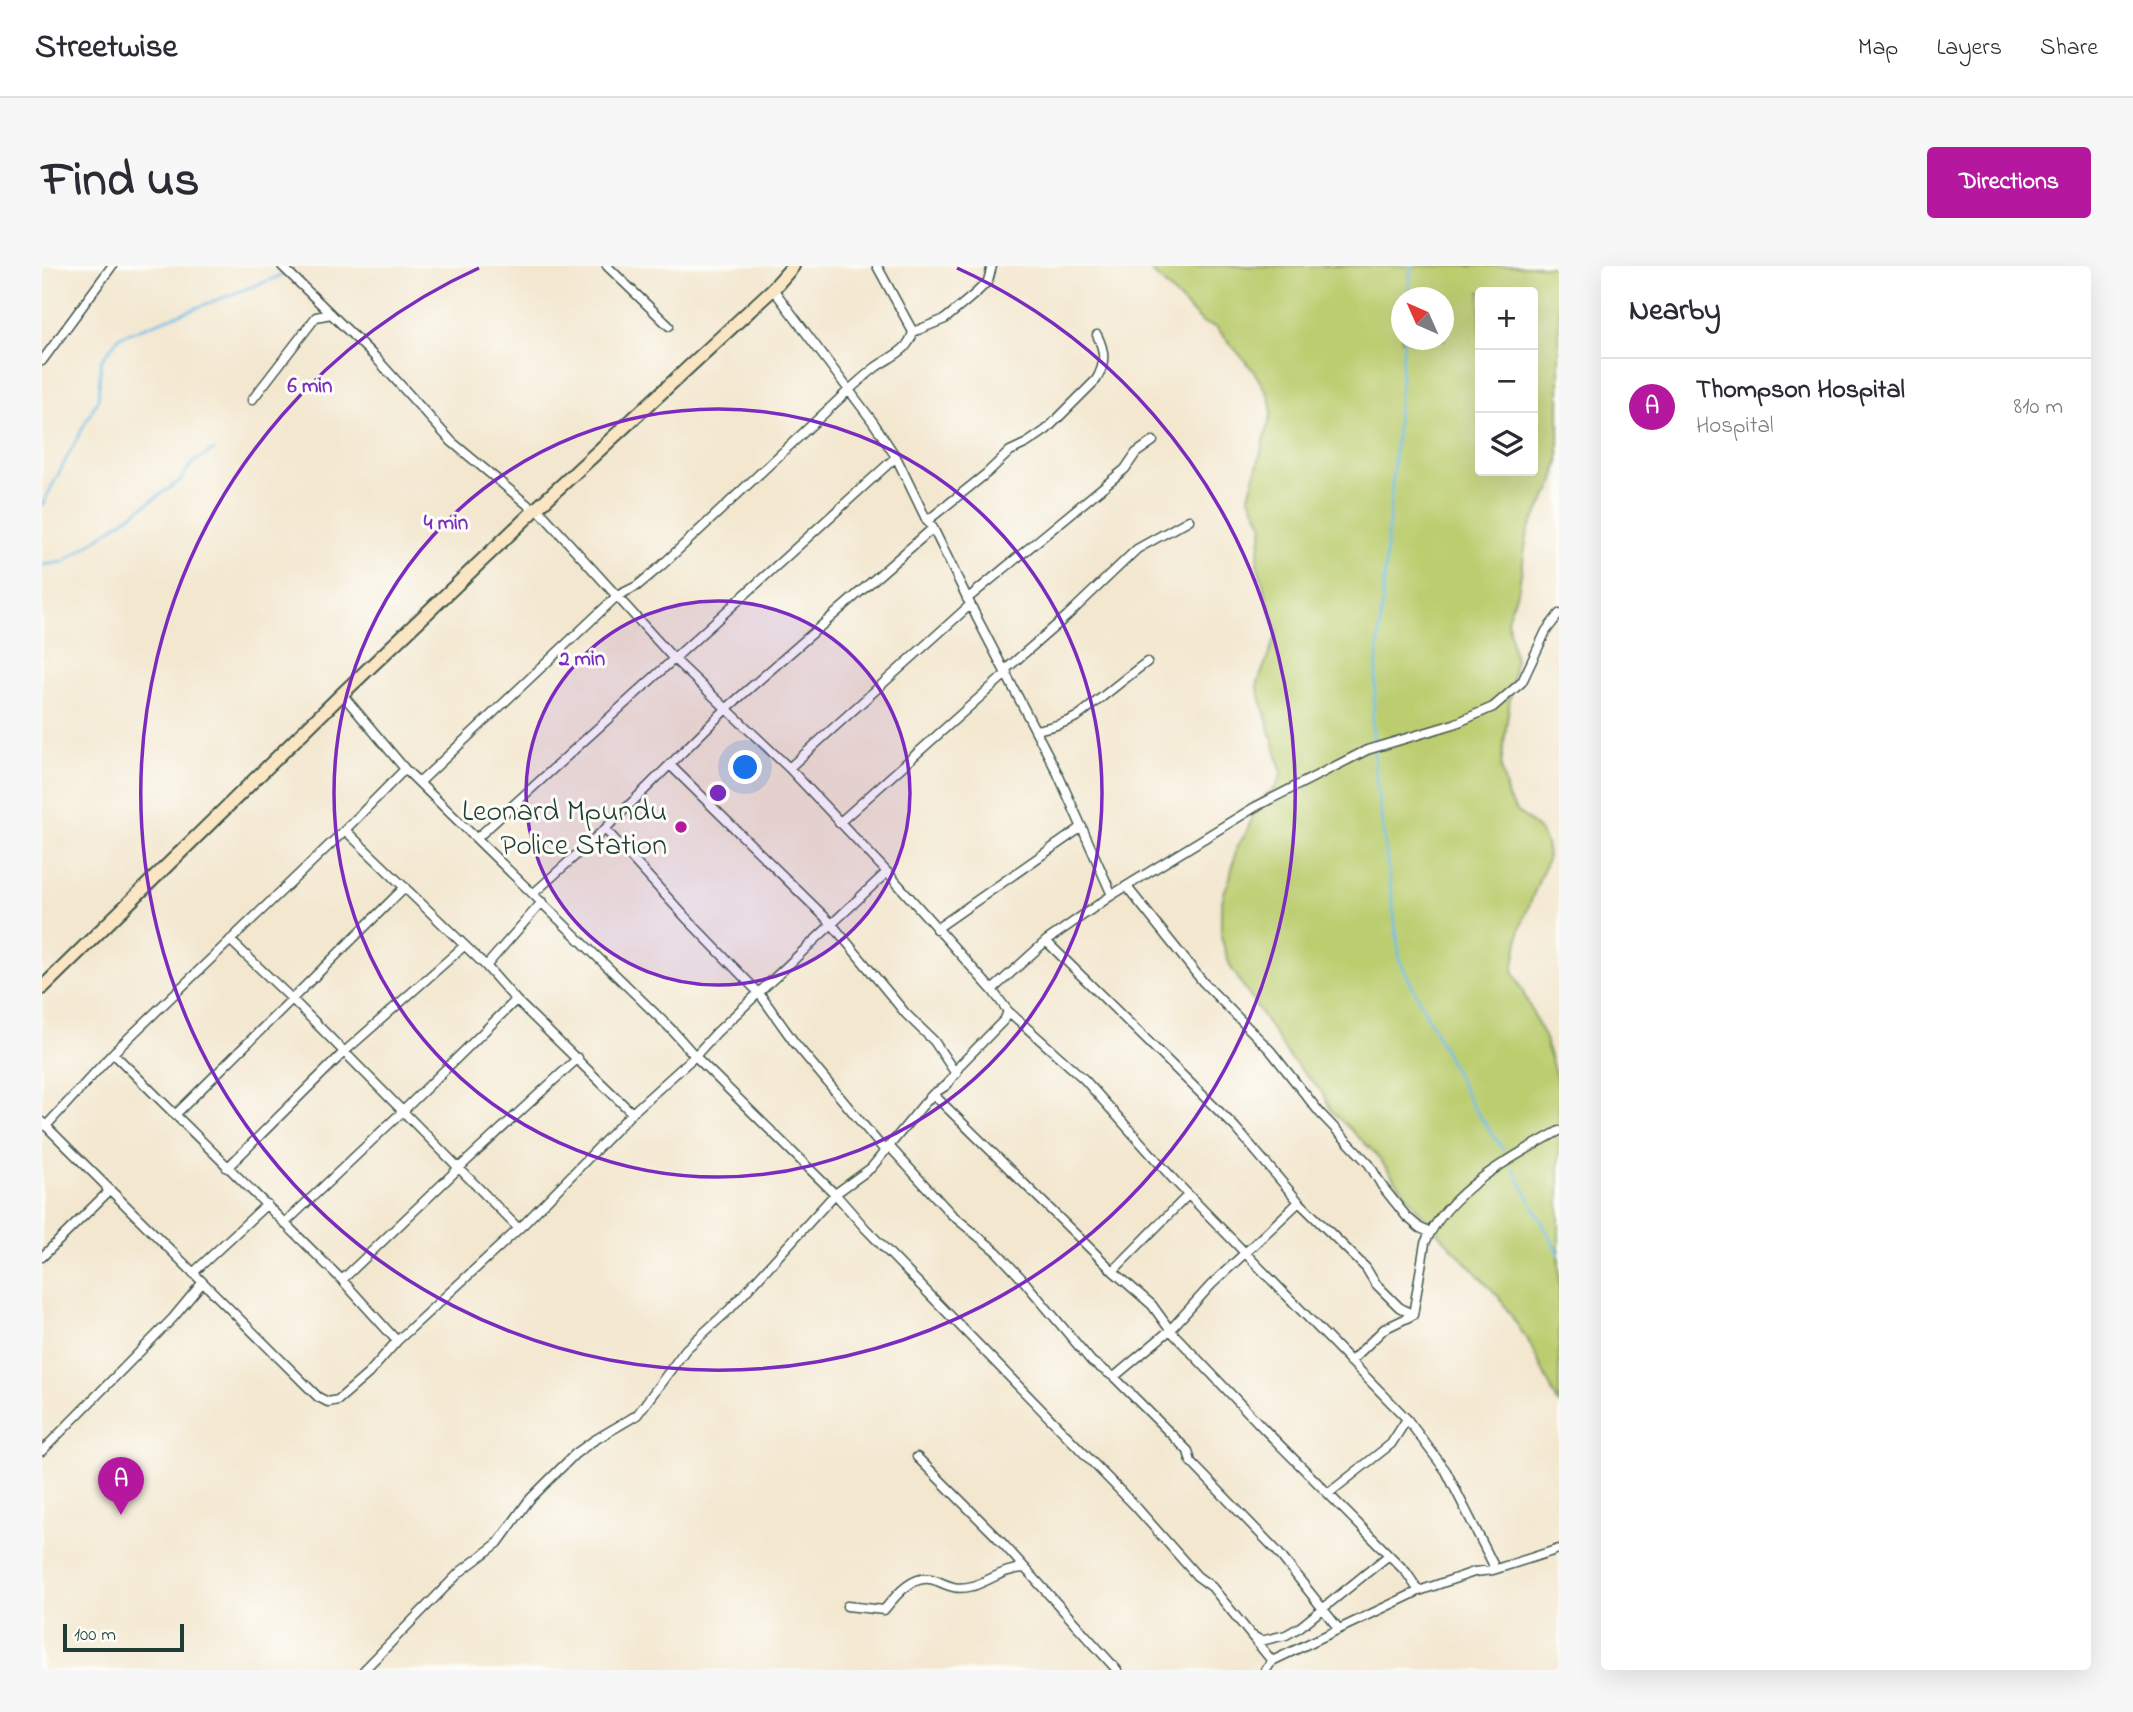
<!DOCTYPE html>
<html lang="en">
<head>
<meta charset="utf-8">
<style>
  body { margin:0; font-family:"Indie Flower",sans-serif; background:#f7f7f7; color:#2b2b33 }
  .controls { position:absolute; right:21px; top:21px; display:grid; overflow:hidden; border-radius:7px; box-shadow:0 7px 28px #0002 }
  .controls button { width:63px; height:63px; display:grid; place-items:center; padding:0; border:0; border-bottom:2px solid #e1e1e2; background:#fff; color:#2b2b33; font:35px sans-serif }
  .compass { position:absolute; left:1349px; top:21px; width:63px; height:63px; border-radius:50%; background:#fff; box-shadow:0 7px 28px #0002; rotate:315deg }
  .scale { position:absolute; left:21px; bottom:18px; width:121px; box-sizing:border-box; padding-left:7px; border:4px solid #1f3d34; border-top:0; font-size:19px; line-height:24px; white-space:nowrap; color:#1f3d34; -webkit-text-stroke:5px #fdfcf7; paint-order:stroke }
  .you { position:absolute; left:704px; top:502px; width:24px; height:24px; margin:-18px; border:5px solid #fff; border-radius:50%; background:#1a73e8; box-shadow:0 0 0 10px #1a73e833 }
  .badge { display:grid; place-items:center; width:46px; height:46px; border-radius:50%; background:#b5179e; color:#fff; font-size:23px; font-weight:700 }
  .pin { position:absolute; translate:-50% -58px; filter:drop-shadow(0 2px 4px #0008) }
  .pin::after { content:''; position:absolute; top:37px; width:24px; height:21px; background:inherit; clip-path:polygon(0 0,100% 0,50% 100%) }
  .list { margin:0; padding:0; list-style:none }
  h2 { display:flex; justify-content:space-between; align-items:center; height:91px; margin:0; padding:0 28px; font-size:30px }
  h2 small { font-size:23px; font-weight:400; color:#7c7c81 }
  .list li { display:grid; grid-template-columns:46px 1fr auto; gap:21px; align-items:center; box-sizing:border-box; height:98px; padding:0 28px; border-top:2px solid #e1e1e2 }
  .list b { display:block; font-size:26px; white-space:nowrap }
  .list p { margin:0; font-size:23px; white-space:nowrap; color:#7c7c81 }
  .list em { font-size:23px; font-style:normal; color:#7c7c81 }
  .icon { flex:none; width:38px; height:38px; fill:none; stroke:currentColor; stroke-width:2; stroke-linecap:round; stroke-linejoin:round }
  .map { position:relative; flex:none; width:1517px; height:1404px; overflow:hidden; border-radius:7px }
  header { display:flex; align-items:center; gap:42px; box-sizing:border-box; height:98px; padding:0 35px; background:#fff; border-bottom:2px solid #e1e1e2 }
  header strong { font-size:33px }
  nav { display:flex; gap:38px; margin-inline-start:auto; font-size:24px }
  .intro { display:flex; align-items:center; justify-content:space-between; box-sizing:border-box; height:168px; padding:0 42px }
  h1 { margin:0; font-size:49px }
  .button { padding:18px 32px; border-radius:7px; background:#b5179e; color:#fff; font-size:24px; font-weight:700 }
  main { display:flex; gap:42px; padding:0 42px }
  aside { flex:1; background:#fff; border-radius:7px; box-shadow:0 7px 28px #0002 }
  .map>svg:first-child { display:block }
  .green { fill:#bccd70; stroke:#6e8552; stroke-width:2; fill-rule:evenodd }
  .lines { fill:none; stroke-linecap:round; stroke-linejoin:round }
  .stream { stroke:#6cbde7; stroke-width:2.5 }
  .street-casing { stroke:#3f564b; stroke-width:11 }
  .secondary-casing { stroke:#3f564b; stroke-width:16 }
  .street { stroke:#fff; stroke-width:8 }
  .secondary { stroke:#fbe6c4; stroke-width:12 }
  .ring { fill:none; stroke:#7b2cbf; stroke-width:3.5 }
  .poi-dot { fill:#b5179e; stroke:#fdfcf7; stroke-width:2.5 }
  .labels { text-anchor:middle; stroke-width:6; stroke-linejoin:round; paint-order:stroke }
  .poi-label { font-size:30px; fill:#1f3d34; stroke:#fdfcf7; text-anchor:end }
  .centre { fill:#7b2cbf; stroke:#fdfcf7; stroke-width:3.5 }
  .ring-label { font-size:21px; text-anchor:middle; font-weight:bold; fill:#7b2cbf; stroke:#fdfcf7; stroke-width:6; stroke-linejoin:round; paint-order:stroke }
</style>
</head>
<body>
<header>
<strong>Streetwise</strong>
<nav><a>Map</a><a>Layers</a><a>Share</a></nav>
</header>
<div class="intro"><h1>Find us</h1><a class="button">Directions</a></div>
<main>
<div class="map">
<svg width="1517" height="1404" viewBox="0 0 1517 1404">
  <rect width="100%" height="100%" fill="#fdfcf7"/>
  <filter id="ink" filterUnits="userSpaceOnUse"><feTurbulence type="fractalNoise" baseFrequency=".0143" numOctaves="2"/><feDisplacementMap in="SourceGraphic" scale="14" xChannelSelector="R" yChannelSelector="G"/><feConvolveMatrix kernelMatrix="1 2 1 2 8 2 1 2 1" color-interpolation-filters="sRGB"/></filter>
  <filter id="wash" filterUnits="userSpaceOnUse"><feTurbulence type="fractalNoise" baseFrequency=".00686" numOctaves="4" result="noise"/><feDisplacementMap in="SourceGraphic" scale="28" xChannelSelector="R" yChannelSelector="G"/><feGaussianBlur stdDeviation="1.57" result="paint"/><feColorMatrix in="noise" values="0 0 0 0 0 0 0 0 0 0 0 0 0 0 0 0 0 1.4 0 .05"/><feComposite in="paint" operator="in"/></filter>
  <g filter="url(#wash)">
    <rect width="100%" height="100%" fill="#f3e7cf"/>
    <path class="green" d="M 1104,0 L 1517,0 L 1517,194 L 1510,221 L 1486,264 L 1477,321 L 1465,353 L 1473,394 L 1459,500 L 1466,532 L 1474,544 L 1496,563 L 1504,577 L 1506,591 L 1478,663 L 1471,705 L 1503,773 L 1517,822 L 1517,1139 L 1489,1080 L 1457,1031 L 1385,955 L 1331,885 L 1290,846 L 1280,826 L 1248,792 L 1188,700 L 1179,671 L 1179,642 L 1182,627 L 1188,612 L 1195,580 L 1203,569 L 1215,540 L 1223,529 L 1234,521 L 1240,507 L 1215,419 L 1235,367 L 1215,297 L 1221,259 L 1207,230 L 1230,146 L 1227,130 L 1211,104 L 1174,61 L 1161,57 ZM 1438,26 L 1491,26 L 1491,205 L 1438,205 ZM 1360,32 L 1402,32 L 1402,74 L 1360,74 Z"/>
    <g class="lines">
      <path class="stream" d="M 1366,32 L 1369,0
        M 1362,74 L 1330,458 L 1333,504 L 1358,695 L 1429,838 L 1461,883
        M 0,239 L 56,133 L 59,95 L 77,71 L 241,9
        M 0,299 L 22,296 L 139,214 L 150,197 L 172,184
        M 1471,902 L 1517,988"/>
    </g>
  </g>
  <g filter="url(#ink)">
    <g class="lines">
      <g class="street-casing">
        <path id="street" d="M 240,0 L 333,91 L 410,176 L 493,245
          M 565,0 L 627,60
          M 731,23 L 831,156 L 854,191 L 885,255 L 891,262 L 936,354 L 1016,508 L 1070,629
          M 871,66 L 903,53 L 934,27 L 946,15 L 950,0
          M 0,95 L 70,0
          M 210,134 L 274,51 L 289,48
          M 885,255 L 945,207 L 968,185 L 985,177 L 1004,164 L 1054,114 C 1064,98 1063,85 1055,69
          M 925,333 L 1083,203 L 1094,187 L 1111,175
          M 963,404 L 1025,350 L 1095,283 L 1147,254
          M 300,428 L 363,503 L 630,764 L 653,790 L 795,930 L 823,962 L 1095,1242 L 1155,1310 L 1170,1321 L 1230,1395
          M 994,464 C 1009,461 1029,456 1040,447 C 1062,430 1083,412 1105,396
          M 628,499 L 789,657 L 864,748 L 892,775 L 914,808
          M 747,502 L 928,339
          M 378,516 L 575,330 L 595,320 L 619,300 L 807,124 C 816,116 825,108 834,101 C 849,90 866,86 871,66 L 835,0
          M 797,557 L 965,407
          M 563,563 L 646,654 L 717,727 L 752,776 L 843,885
          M 303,564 L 444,700 L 474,734 L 590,847
          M 435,572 L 854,191
          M 1085,621 L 1161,716 L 1228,784 L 1278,847 L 1327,898 L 1340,920 L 1364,950 L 1378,962 L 1387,966
          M 492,627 L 563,563 L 684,443 L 891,262
          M 894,663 L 1040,561
          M 188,674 L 250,733 L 476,962
          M 444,700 L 500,636
          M 950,724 L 1004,675 L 1070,629 L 1213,541 L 1325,484 L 1412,458 L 1451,441 L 1480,416 L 1504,365 L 1517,348
          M 966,745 L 1042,813 L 1133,915 L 1365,1153 L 1404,1205 L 1451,1298 L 1451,1304
          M 71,787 L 300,1014 L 355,1075
          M 891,828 L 1071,1005 L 1110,1039 L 1128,1064 L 1222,1163 L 1364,1306 L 1377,1325
          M 134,848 L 363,621
          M 0,856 L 276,1131 L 286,1136 L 296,1134 L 326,1108 L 355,1075 L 483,957 L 590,847 L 653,790 L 675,766 L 845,606
          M 4,860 L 71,787 L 303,564 L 363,503
          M 847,880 L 909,948 L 955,986 L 981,1014 L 1050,1096 L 1072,1111 L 1128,1064 L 1169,1019 L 1257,936 L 1193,861 L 1004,675
          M 185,902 L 301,787 L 422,680
          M 1257,936 L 1324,1002 L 1333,1017 L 1357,1041 L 1371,1049
          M 243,957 L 361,845 L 474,734
          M 0,991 L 67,925 L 64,921
          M 1071,1005 L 1146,929
          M 151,1007 L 225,938
          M 300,1014 L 418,901 L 536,792
          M 1308,1096 L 1342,1063 L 1371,1049 L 1383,977 C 1406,925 1469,891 1517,865
          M 1072,1111 L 1146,1185 L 1149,1196 L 1235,1285 L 1296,1362
          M 0,1185 L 131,1052 L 160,1017
          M 875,1191 L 954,1270 L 1075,1404
          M 1287,1227 L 1349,1178 L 1365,1153
          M 805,1340 L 842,1344 C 854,1329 873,1305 895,1315 C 909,1321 915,1324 931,1320 C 949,1314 962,1303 982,1302
          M 1211,1370 L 1219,1375 L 1244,1369 L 1258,1361 L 1347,1289
          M 322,1404 L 418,1306 L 456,1277 L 487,1234 L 533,1188 L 551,1175 L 595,1149 L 644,1083 L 688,1043 L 793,928 L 829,902 L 881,839 L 891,828 L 905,819 L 919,798 L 963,753 L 966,745 L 950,724 L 845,606 L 747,502 L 631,392 L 495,242
          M 1224,1404 L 1230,1395 L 1377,1325 L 1432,1306 L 1451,1304 L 1517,1283"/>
      </g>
      <g class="secondary-casing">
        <path id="secondary" d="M 0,722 L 300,428 L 495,242 L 731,23 L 751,0"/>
      </g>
      <use href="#street" class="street"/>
      <use href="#secondary" class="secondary"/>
    </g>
  </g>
  <circle cx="676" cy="527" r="192" fill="#7b2cbf" fill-opacity=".12"/>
  <g class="ring">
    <circle cx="676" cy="527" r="192"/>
    <circle cx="676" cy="527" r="384"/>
    <path d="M915 2A577 577 0 1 1 437 2"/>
  </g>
  <circle class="poi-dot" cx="639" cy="561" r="7"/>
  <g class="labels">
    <g class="poi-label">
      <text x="625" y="554">Leonard Mpundu<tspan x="625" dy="34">Police Station</tspan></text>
    </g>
  </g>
  <circle cx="676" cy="527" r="10" class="centre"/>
  <g class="ring-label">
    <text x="268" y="126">6 min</text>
    <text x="404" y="263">4 min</text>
    <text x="540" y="399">2 min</text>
  </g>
</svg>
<div class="controls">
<button>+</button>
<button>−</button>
<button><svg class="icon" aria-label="layers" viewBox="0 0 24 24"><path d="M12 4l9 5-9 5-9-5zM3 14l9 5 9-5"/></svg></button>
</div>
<svg class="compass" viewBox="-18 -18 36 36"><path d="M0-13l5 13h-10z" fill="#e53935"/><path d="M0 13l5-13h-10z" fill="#7c7c81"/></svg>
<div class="scale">100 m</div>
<div class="you"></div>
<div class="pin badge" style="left:79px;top:1249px">A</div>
</div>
<aside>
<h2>Nearby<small></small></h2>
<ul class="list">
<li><span class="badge">A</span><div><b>Thompson Hospital</b><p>Hospital</p></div><em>810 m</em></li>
</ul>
</aside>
</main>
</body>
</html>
